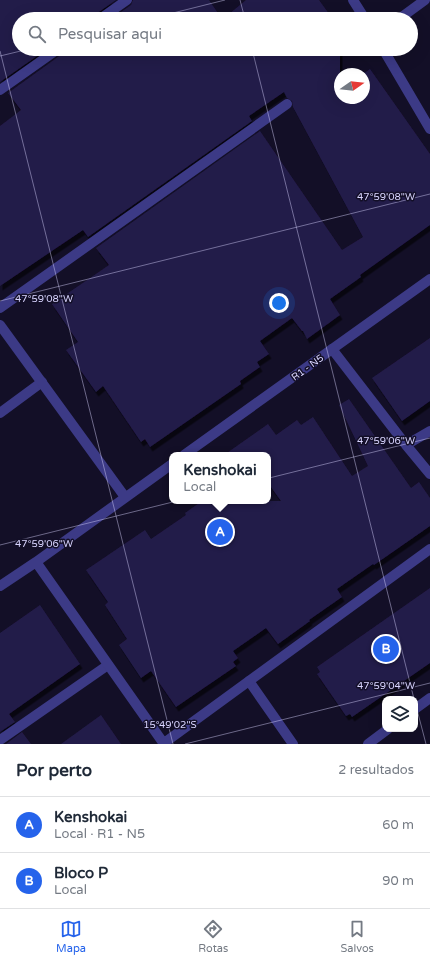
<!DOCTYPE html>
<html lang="pt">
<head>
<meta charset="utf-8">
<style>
  body { margin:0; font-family:"Varela Round",sans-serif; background:#f2f2f3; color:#1f2937 }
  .controls { position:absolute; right:12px; bottom:12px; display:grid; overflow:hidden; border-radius:8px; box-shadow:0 4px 16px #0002 }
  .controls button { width:36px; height:36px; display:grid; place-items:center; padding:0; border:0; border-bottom:1px solid #e0e1e3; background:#fff; color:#1f2937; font:20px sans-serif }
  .compass { position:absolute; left:334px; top:68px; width:36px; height:36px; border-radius:50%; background:#fff; box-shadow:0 4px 16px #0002; rotate:76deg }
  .you { position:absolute; left:279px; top:303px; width:14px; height:14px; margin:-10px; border:3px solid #fff; border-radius:50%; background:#1a73e8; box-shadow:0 0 0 6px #1a73e833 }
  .badge { display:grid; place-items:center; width:26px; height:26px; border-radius:50%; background:#2563eb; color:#fff; font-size:13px; font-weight:700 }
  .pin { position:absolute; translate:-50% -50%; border:2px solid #fff; box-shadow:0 1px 4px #0006 }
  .popup { position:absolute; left:169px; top:452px; width:102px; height:52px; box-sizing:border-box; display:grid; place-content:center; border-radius:8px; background:#fff; filter:drop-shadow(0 1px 3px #0005); font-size:13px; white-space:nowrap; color:#747a83 }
  .popup b { font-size:15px; color:#1f2937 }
  .popup::after { content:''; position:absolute; left:50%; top:100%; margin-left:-8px; border:8px solid transparent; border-top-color:#fff }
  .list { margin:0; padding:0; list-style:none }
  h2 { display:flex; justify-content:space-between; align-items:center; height:52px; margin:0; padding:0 16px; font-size:17px }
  h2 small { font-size:13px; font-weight:400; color:#747a83 }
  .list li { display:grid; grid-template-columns:26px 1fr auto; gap:12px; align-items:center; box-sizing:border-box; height:56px; padding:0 16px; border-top:1px solid #e0e1e3 }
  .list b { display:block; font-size:15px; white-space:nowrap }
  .list p { margin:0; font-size:13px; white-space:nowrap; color:#747a83 }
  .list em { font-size:13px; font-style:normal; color:#747a83 }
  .icon { flex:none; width:22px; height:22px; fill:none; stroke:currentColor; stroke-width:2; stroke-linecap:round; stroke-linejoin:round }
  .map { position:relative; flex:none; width:430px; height:744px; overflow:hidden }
  .search { position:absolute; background:#fff; box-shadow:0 4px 16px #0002; left:12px; right:12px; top:12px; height:44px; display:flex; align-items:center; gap:10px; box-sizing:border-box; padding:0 14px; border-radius:22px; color:#747a83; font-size:15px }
  .sheet { height:164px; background:#fff }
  nav { display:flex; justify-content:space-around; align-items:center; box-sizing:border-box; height:56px; border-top:1px solid #e0e1e3; background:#fff; font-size:11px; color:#747a83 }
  nav a { display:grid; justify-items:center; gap:2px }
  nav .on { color:#2563eb }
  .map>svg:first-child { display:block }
  .building { fill:#241b48; filter:url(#shadow) }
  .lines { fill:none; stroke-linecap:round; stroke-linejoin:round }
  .lane { stroke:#3c3a86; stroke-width:10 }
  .street { stroke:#3c3a86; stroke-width:10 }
  .ticks { fill:none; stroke:#d9d5ff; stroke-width:1; stroke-opacity:0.45 }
  .labels { text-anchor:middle; stroke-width:3; stroke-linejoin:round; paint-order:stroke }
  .street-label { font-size:10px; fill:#d9d5ff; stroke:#130f27 }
  .ticks-label { font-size:10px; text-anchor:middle; fill:#d9d5ff; stroke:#130f27; stroke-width:3; stroke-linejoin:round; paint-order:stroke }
</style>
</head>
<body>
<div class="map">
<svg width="430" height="744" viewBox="0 0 430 744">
  <defs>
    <filter id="shadow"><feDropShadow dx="2.5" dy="4.5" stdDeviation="0" flood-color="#0009"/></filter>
  </defs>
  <rect width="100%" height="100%" fill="#130f27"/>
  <path class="building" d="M 0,0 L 116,0 L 96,14 L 94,19 L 19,19 L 19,49 L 47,49 L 0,82 Z
    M 133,0 L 209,0 L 222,19 L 111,19 L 131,5 Z
    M 246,0 L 319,0 L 332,18 L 223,19 Z
    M 64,49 L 340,49 L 340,98 L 364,98 L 363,74 L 370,69 L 430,154 L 430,225 L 360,275 L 361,277 L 330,299 L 340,315 L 307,339 L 303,331 L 302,331 L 292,318 L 260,341 L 269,354 L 257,362 L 260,367 L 240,381 L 241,384 L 150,447 L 145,439 L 141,442 L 103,386 L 96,392 L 66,350 L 78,342 L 52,304 L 109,265 L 96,248 L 260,131 L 342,250 L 363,237 L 293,107 L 292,101 L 287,98 L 284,92 L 249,116 L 252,121 L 88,237 L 83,230 L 0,286 L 0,126 L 21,110 L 8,93 L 62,54 Z
    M 430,338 L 430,401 L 402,421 L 372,378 Z
    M 349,399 L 411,488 L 419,482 L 430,498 L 430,526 L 374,565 L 373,564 L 337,589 L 342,597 L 309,620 L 310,621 L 278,644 L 266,628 L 233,651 L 238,658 L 233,662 L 236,666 L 176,707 L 151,671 L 141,678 L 119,645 L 127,639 L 105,605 L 108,602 L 86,570 L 145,530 L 151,539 L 186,515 L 185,513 L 202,501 L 281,501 L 268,483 L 268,455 L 224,455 L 268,424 L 276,435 L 297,420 L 301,425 L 313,417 L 352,476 L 368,466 L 339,405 Z
    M 430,588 L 430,663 L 352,717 L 350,714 L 346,716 L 317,674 L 320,672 L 317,667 Z
    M 40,605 L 80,664 L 9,714 L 15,722 L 0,732 L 0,633 Z
    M 101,715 L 121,744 L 61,744 Z
    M 22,732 L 31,744 L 6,744 Z"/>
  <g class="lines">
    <path class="lane" d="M 383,49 L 430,129
      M 332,349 L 406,445
      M 0,413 L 42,382
      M 430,431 L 406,445 L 430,474
      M 249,681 L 293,744
      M 0,740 L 108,665"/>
    <path class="street" d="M 353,0 L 365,19
      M 100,19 L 127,0
      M 399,19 L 425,0
      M 0,90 L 58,49
      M 0,308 L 287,104
      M 0,325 L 125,497
      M 184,455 L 430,279
      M 36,562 L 164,744
      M 0,586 L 36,562 L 172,464
      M 415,709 L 430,698
      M 164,743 L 430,549
      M 368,744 L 388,729"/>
  </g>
  <path class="ticks" d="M 240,0 L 245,19M 149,19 L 225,0M 252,49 L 414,699M 0,51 L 173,744M 0,56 L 29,49M 0,301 L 430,194M 0,545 L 430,438M 415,702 L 426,744M 185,744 L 430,683"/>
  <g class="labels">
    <g class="street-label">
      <text transform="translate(307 367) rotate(-36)" y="4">R1 - N5</text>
    </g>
  </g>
  <g class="ticks-label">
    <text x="386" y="200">47°59'08"W</text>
    <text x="44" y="302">47°59'08"W</text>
    <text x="386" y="444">47°59'06"W</text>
    <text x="44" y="547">47°59'06"W</text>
    <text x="386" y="689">47°59'04"W</text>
    <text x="170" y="728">15°49'02"S</text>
  </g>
</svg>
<div class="controls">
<button><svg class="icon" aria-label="layers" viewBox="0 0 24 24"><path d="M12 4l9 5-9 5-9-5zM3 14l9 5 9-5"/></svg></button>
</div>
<svg class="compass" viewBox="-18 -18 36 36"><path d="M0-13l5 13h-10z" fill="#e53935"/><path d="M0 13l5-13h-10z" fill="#747a83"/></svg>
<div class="you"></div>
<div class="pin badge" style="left:220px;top:532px">A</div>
<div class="popup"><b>Kenshokai</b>Local</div>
<div class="pin badge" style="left:386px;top:649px">B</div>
<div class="search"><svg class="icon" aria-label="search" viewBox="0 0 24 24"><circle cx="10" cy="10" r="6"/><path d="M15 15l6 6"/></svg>Pesquisar aqui</div>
</div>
<section class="sheet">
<h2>Por perto<small>2 resultados</small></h2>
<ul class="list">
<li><span class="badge">A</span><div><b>Kenshokai</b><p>Local · R1 - N5</p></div><em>60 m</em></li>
<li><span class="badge">B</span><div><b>Bloco P</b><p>Local</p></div><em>90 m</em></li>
</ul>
</section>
<nav>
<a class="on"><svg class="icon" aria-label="map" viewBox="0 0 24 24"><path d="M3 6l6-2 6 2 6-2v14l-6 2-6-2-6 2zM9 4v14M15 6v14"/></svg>Mapa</a>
<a><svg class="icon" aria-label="directions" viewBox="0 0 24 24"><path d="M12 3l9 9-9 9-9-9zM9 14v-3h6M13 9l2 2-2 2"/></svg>Rotas</a>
<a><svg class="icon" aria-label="saved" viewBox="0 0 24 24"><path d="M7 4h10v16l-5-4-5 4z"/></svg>Salvos</a>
</nav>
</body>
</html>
